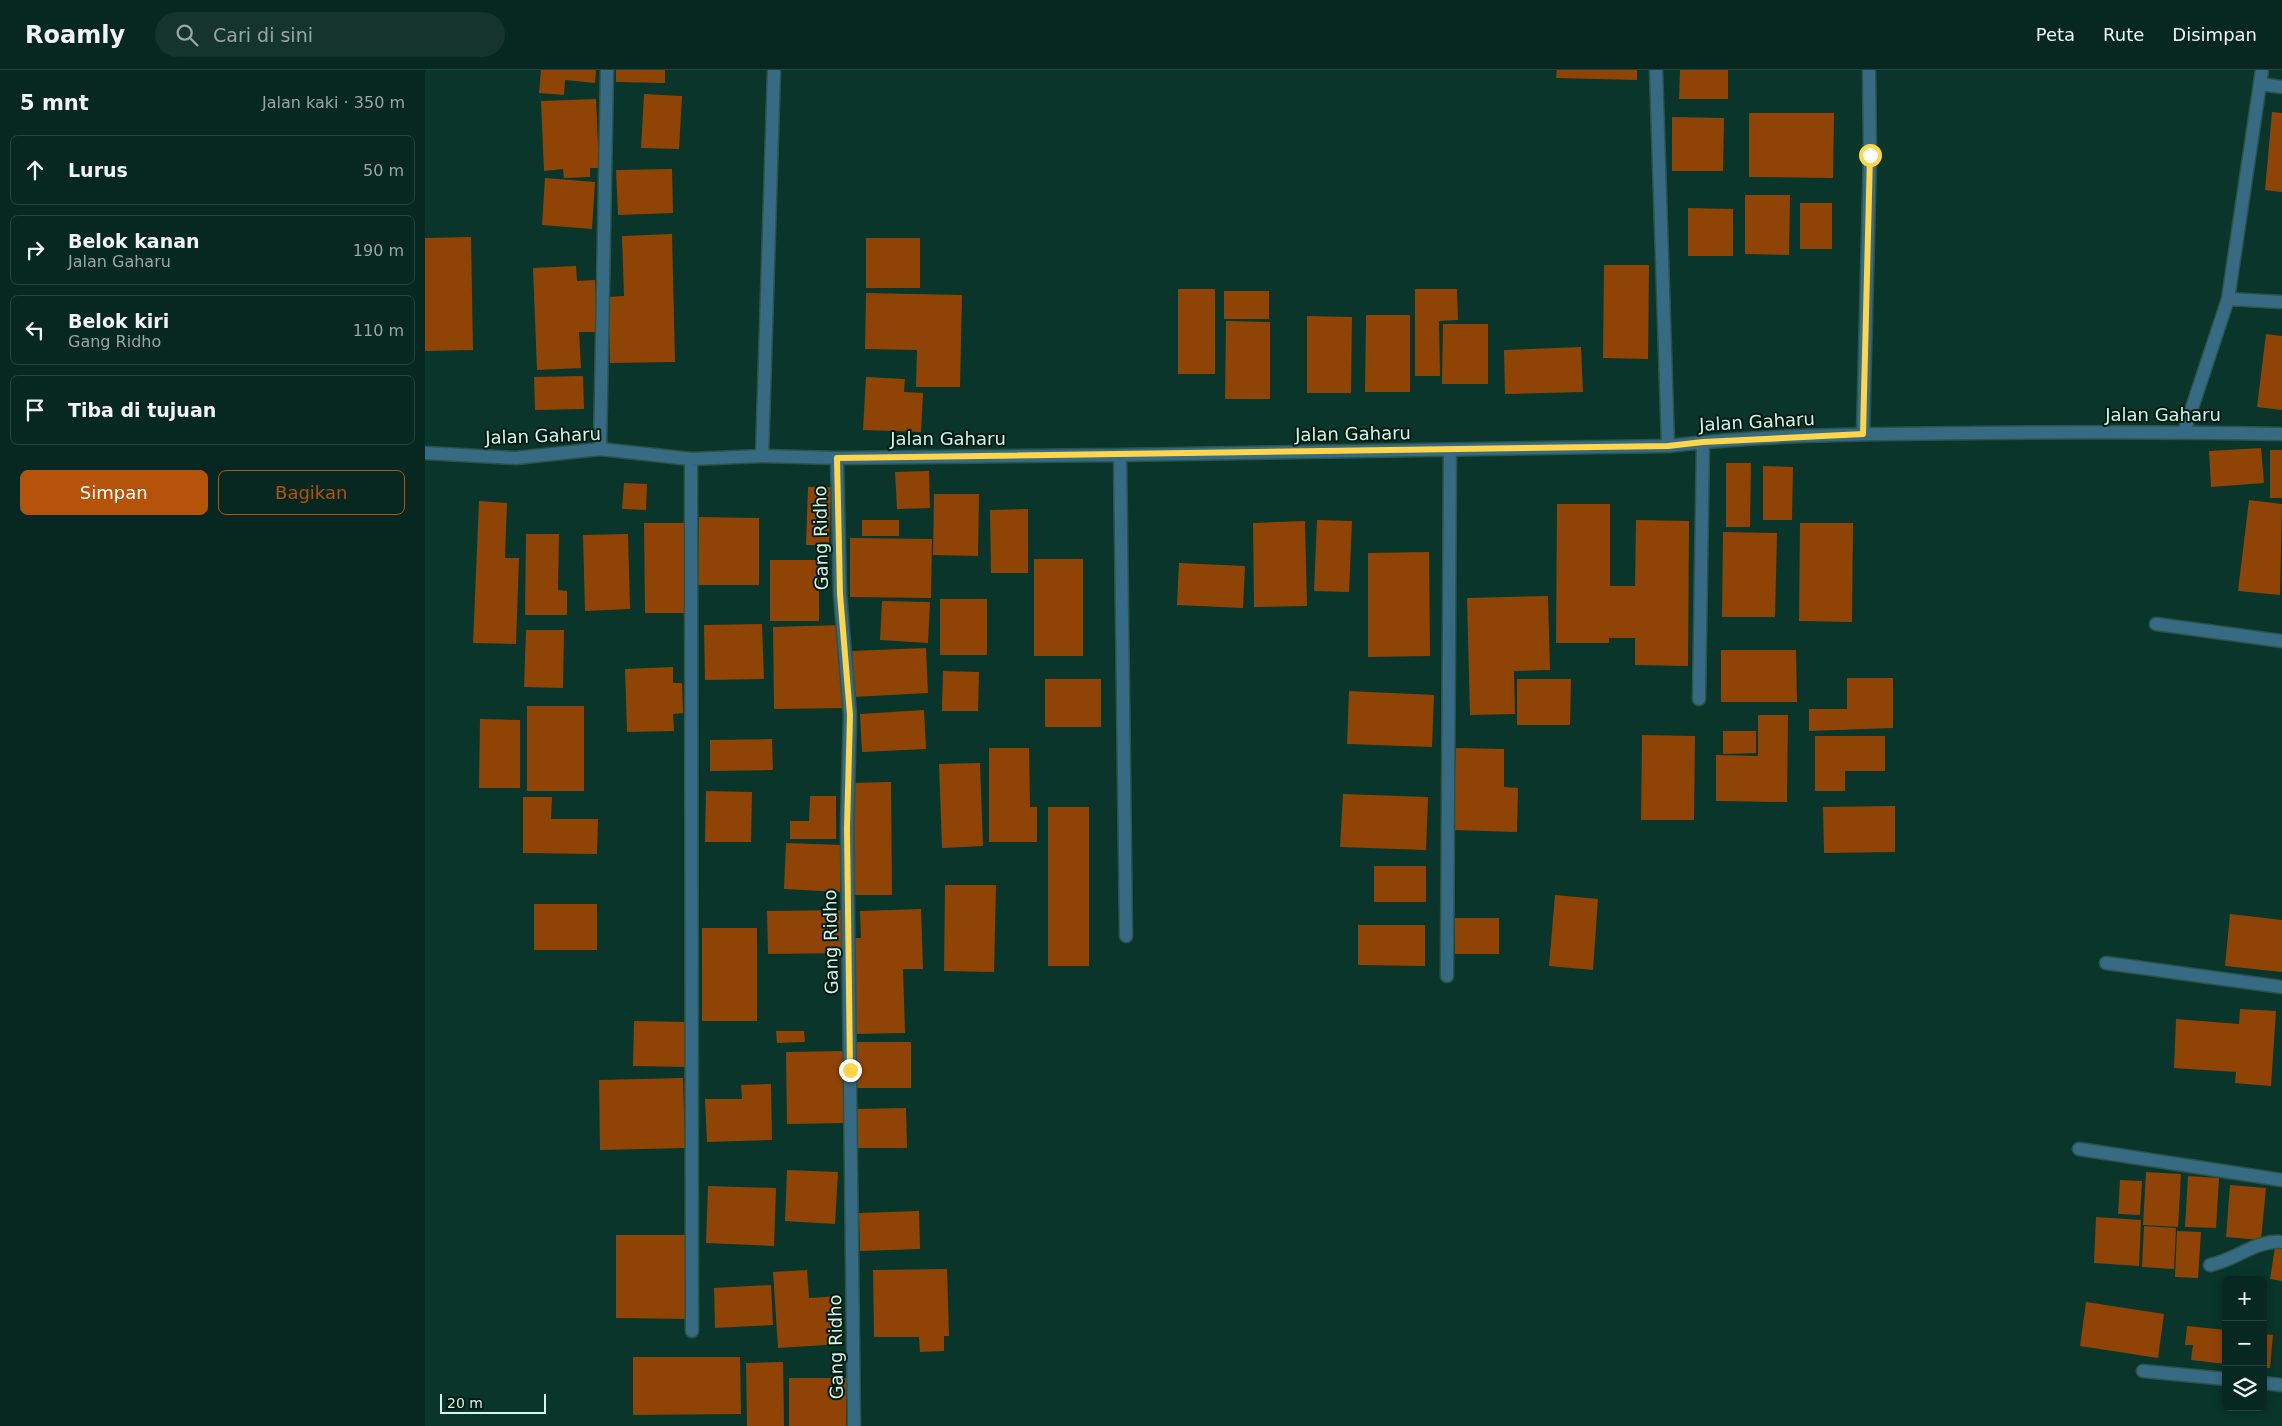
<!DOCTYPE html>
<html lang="id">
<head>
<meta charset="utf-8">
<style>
  body { margin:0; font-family:"DejaVu Sans",sans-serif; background:#15342d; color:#f1f3f6 }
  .controls { position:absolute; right:15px; bottom:15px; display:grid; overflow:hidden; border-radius:8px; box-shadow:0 2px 8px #0003 }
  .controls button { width:45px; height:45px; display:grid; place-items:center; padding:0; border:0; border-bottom:1px solid #28443e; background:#072820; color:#f1f3f6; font:25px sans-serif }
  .scale { position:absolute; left:15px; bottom:12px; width:106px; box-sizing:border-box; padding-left:5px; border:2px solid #d1f7ea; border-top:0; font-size:14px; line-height:18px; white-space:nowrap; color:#d1f7ea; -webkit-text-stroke:4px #001b13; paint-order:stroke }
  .stop { position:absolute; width:15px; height:15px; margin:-11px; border:4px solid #ffd54a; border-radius:50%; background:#fff }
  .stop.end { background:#ffd54a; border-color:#fff; box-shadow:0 1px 5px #0008 }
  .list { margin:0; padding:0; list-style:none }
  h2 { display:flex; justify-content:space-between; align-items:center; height:65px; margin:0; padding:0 20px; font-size:21px }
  h2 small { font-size:16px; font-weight:400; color:#98a6a5 }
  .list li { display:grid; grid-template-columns:32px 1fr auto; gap:15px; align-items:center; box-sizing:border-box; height:70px; margin:0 10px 10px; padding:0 10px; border:1px solid #28443e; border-radius:8px }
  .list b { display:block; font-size:19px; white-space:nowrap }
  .list p { margin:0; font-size:16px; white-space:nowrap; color:#98a6a5 }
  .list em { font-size:16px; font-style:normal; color:#98a6a5 }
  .actions { display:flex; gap:10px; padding:15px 20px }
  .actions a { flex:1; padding:11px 0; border:1px solid #b45309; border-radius:8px; text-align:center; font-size:18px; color:#b45309 }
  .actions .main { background:#b45309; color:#fff }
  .icon { flex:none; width:28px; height:28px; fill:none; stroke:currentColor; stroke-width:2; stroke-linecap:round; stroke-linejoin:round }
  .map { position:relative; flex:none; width:1857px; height:1356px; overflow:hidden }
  header { display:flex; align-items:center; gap:30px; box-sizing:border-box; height:70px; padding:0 25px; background:#072820; border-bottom:1px solid #28443e }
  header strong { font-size:24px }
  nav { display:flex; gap:28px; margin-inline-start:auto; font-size:18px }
  .search { width:350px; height:45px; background:#15342d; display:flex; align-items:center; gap:12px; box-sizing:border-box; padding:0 18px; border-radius:28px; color:#98a6a5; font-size:19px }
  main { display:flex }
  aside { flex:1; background:#072820 }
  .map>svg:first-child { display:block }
  .building { fill:#8f4405 }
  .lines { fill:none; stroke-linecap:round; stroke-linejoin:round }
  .minor-casing { stroke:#295449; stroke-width:15 }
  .minor { stroke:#376a83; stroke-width:12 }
  .route { stroke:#ffd54a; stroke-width:6 }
  .labels { text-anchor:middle; stroke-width:4; stroke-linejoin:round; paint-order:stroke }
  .street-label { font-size:18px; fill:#d1f7ea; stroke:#001b13 }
</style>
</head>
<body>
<header>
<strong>Roamly</strong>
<div class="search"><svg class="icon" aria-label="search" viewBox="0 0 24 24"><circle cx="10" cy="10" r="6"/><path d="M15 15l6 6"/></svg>Cari di sini</div>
<nav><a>Peta</a><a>Rute</a><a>Disimpan</a></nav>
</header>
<main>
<aside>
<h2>5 mnt<small>Jalan kaki · 350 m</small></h2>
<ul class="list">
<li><svg class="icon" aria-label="ahead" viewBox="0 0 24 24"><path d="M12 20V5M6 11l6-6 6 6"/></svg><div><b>Lurus</b></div><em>50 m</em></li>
<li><svg class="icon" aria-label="right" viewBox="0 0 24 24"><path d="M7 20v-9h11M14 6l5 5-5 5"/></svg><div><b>Belok kanan</b><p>Jalan Gaharu</p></div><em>190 m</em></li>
<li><svg class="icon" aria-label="left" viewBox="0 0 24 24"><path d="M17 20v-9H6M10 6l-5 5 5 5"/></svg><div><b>Belok kiri</b><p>Gang Ridho</p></div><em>110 m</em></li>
<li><svg class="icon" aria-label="arrive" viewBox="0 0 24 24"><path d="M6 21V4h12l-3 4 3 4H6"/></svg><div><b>Tiba di tujuan</b></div></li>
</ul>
<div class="actions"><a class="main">Simpan</a><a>Bagikan</a></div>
</aside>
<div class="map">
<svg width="1857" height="1356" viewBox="0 0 1857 1356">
  <rect width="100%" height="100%" fill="#09352a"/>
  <path class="building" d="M 116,0 L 171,0 L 170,13 L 140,10 L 139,25 L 114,23 Z
    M 191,0 L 240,0 L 240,13 L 191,12 Z
    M 1132,0 L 1212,0 L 1212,10 L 1131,8 Z
    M 1255,0 L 1303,0 L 1303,29 L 1254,29 Z
    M 219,24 L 257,26 L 254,79 L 216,78 Z
    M 171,29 L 174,98 L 165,98 L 165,107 L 139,108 L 138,99 L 119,101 L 116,31 Z
    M 1847,42 L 1857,43 L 1857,122 L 1840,120 Z
    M 1324,43 L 1409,43 L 1408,108 L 1324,107 Z
    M 1247,47 L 1299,48 L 1298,101 L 1247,101 Z
    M 247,99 L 248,143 L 193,145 L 191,100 Z
    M 120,108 L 170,112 L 167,159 L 117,155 Z
    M 1320,125 L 1365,125 L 1364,185 L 1320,184 Z
    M 1375,133 L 1407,133 L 1407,179 L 1375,179 Z
    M 1263,138 L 1308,139 L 1308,186 L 1263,186 Z
    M 247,164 L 250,292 L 185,293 L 183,227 L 199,226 L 197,166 Z
    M 46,167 L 48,280 L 0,281 L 0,168 Z
    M 441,168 L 495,168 L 495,218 L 441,218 Z
    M 1179,195 L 1224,195 L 1223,289 L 1178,288 Z
    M 151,196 L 152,211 L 170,210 L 172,262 L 154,262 L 156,298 L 112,300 L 108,198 Z
    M 753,219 L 790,219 L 790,304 L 753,304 Z
    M 990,219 L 1032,219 L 1033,250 L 1014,251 L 1015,306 L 990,306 Z
    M 799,221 L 844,221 L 844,249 L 799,249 Z
    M 441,223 L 537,225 L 535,317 L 491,317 L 492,280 L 440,279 Z
    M 941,245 L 985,245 L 985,322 L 940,322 Z
    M 882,246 L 927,247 L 926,323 L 882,323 Z
    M 801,251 L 845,252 L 845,329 L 800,329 Z
    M 1018,254 L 1063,254 L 1063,314 L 1017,314 Z
    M 1841,264 L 1857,266 L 1857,340 L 1832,337 Z
    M 1156,277 L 1158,322 L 1080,324 L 1079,280 Z
    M 158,306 L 159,339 L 110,340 L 109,307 Z
    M 441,307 L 480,309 L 479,322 L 498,323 L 496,362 L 438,360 Z
    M 1836,378 L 1839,413 L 1786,417 L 1784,381 Z
    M 1845,380 L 1857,380 L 1857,428 L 1845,428 Z
    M 1301,393 L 1326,393 L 1325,457 L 1301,457 Z
    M 1338,396 L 1368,397 L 1367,450 L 1338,450 Z
    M 504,401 L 505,438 L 472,439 L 470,402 Z
    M 199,413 L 222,414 L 221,440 L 197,439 Z
    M 383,417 L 406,417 L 404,475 L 381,475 Z
    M 509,424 L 554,424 L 553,486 L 508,485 Z
    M 1824,430 L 1857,434 L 1855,525 L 1813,521 Z
    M 54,431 L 82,433 L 80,488 L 94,488 L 91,574 L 48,573 Z
    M 1132,434 L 1185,434 L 1185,516 L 1210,516 L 1211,450 L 1264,451 L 1263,596 L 1210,595 L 1210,568 L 1184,568 L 1184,573 L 1131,573 Z
    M 603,439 L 603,503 L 566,503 L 565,440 Z
    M 274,447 L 334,448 L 334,515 L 273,515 Z
    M 437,450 L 474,450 L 474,466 L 437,466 Z
    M 892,450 L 927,451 L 924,522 L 889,521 Z
    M 880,451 L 882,536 L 829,537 L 828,453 Z
    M 219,453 L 261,453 L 262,543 L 220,543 Z
    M 1375,453 L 1428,453 L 1427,552 L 1374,551 Z
    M 1298,462 L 1352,463 L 1350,547 L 1297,547 Z
    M 101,464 L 134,464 L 133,520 L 142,521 L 142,545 L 100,545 Z
    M 203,464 L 205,539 L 160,541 L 158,465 Z
    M 425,468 L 507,469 L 506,528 L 425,527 Z
    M 1004,482 L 1005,586 L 943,587 L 943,483 Z
    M 609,489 L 658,489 L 658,586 L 609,586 Z
    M 345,490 L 394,490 L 394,551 L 345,551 Z
    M 754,493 L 820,496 L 818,538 L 752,535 Z
    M 1123,526 L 1125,600 L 1089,601 L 1090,644 L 1045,645 L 1042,528 Z
    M 515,529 L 562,529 L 562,585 L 515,585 Z
    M 457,531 L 505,532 L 503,573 L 455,570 Z
    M 337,554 L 339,609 L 280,610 L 279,555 Z
    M 417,555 L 419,638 L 349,639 L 348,557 Z
    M 101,560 L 139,560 L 138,618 L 99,617 Z
    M 501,578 L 503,623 L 428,627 L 426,581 Z
    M 1296,580 L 1371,580 L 1372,632 L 1296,632 Z
    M 248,597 L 248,613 L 257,613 L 258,643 L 248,644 L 249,661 L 202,662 L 200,599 Z
    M 518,601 L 554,602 L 553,641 L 517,641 Z
    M 1422,608 L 1468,608 L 1468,658 L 1384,661 L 1384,639 L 1422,639 Z
    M 620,609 L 676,609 L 676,657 L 620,657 Z
    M 1092,609 L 1146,609 L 1145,655 L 1092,655 Z
    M 924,621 L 1009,625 L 1007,677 L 922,674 Z
    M 102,636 L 159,636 L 159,721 L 102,721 Z
    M 499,640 L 501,679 L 437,682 L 435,644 Z
    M 1333,645 L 1363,645 L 1362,732 L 1291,731 L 1291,685 L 1333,686 Z
    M 55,649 L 95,650 L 95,718 L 54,718 Z
    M 1298,661 L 1331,661 L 1331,683 L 1298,684 Z
    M 1217,665 L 1270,666 L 1269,750 L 1216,750 Z
    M 1390,666 L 1460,666 L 1460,701 L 1420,701 L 1420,721 L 1390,721 Z
    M 347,669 L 348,700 L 285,701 L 285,670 Z
    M 564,678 L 604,678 L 605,737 L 612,737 L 612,772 L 564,772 Z
    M 1031,678 L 1079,679 L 1079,717 L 1093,718 L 1092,762 L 1028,760 Z
    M 555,693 L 558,776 L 517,778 L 514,694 Z
    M 466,712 L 467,825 L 428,825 L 426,713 Z
    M 281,721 L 327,722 L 326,772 L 280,772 Z
    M 918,724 L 1003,727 L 1001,780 L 915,777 Z
    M 385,726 L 411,726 L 411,769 L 365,769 L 365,751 L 384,751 Z
    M 98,727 L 127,727 L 126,749 L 173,749 L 172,784 L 98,783 Z
    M 1470,736 L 1470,782 L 1399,783 L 1398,737 Z
    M 623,737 L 664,737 L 664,896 L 623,896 Z
    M 361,773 L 416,775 L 415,822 L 359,819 Z
    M 949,796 L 1001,796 L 1001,832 L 949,832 Z
    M 520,815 L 571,815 L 569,902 L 519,901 Z
    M 1130,825 L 1173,829 L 1168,900 L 1124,896 Z
    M 109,834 L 172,834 L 172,880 L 109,880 Z
    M 496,839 L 498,899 L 478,899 L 480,963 L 427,964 L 425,868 L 436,868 L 435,841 Z
    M 419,840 L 421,883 L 343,884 L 342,841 Z
    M 1805,844 L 1857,850 L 1857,902 L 1800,896 Z
    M 1030,848 L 1074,848 L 1074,884 L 1030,884 Z
    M 933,855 L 1000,855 L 1000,896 L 933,895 Z
    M 277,858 L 332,858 L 332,951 L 277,951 Z
    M 1815,939 L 1851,941 L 1846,1016 L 1810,1013 L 1811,1002 L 1749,998 L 1751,949 L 1814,954 Z
    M 209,951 L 263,952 L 263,997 L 208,996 Z
    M 351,961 L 379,961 L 380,972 L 352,973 Z
    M 427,972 L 486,972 L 486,1018 L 427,1018 Z
    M 419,981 L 420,1053 L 362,1054 L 361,982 Z
    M 258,1008 L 260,1078 L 175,1080 L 174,1010 Z
    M 346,1014 L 347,1070 L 282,1072 L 280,1029 L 317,1029 L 316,1015 Z
    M 481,1038 L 482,1078 L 431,1078 L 431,1039 Z
    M 362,1100 L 413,1102 L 410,1154 L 360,1151 Z
    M 1721,1102 L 1756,1104 L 1753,1157 L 1718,1155 Z
    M 1763,1106 L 1794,1108 L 1791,1158 L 1760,1157 Z
    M 1695,1110 L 1717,1111 L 1715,1145 L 1693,1144 Z
    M 1805,1115 L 1841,1118 L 1836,1170 L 1801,1167 Z
    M 283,1116 L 351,1118 L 349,1176 L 281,1173 Z
    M 494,1141 L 495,1179 L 435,1181 L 434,1143 Z
    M 1671,1147 L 1716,1150 L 1714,1196 L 1669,1193 Z
    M 1719,1156 L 1751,1158 L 1749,1199 L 1717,1197 Z
    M 1752,1161 L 1776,1162 L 1773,1208 L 1750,1207 Z
    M 191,1165 L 264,1165 L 264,1249 L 191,1248 Z
    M 1850,1177 L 1857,1178 L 1857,1211 L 1845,1209 Z
    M 522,1199 L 524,1266 L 519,1266 L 519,1281 L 495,1282 L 494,1267 L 449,1267 L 448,1200 Z
    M 382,1200 L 384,1228 L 413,1226 L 416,1274 L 353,1278 L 348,1202 Z
    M 346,1215 L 348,1255 L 290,1258 L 289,1218 Z
    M 1661,1232 L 1739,1244 L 1733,1288 L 1655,1276 Z
    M 1762,1256 L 1801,1260 L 1801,1294 L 1766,1290 L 1768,1275 L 1760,1275 Z
    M 1838,1264 L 1848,1265 L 1845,1298 L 1838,1298 Z
    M 208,1287 L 315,1287 L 316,1344 L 208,1345 Z
    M 358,1292 L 359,1356 L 322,1356 L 321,1293 Z
    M 364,1308 L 421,1308 L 421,1356 L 364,1356 Z"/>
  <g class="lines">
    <g class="minor-casing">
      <path id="minor" d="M 1231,0 L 1243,376
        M 1835,14 L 1857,17
        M 1803,229 L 1857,232
        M 1759,362 L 1803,229 L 1837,0
        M 1438,364 L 1445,85 L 1444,0
        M 175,379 L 182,0
        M 0,383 L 91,388 L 175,379 L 266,389 L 337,386 L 412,388 L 695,385 L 1243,376 C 1344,364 1448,364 1550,363 C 1652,362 1755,362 1857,364
        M 695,385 L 701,866
        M 337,386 L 349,0
        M 412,388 L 415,524 L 425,645 L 422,758 L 429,1356
        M 266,389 L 267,1261
        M 1731,554 L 1857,571
        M 1274,629 L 1278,372
        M 1681,893 L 1857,917
        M 1022,906 L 1025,380
        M 1654,1079 L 1857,1110
        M 1785,1195 C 1809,1191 1832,1169 1857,1172
        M 1718,1301 L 1801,1309
        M 1838,1313 L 1857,1315"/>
    </g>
    <use href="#minor" class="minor"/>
  </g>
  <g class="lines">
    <path class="route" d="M 425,1000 L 422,758 L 425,645 L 415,524 L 412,388 L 1243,376 L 1278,372 L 1438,364 L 1445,85"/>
  </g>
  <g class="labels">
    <g class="street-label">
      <text x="1738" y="351">Jalan Gaharu</text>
      <text transform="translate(1332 352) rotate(-3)" y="6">Jalan Gaharu</text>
      <text transform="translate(928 364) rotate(-1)" y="6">Jalan Gaharu</text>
      <text transform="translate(118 366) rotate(-2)" y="6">Jalan Gaharu</text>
      <text x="523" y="375">Jalan Gaharu</text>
      <text transform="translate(396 468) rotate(-91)" y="6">Gang Ridho</text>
      <text transform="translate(406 872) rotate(-91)" y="6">Gang Ridho</text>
      <text transform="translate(411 1277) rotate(-91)" y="6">Gang Ridho</text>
    </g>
  </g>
</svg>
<div class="controls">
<button>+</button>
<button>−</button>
<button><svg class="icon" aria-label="layers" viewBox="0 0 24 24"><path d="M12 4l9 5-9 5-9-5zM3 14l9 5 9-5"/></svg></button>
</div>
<div class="scale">20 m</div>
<div class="stop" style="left:1445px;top:85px"></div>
<div class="stop end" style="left:425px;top:1000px"></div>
</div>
</main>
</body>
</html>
